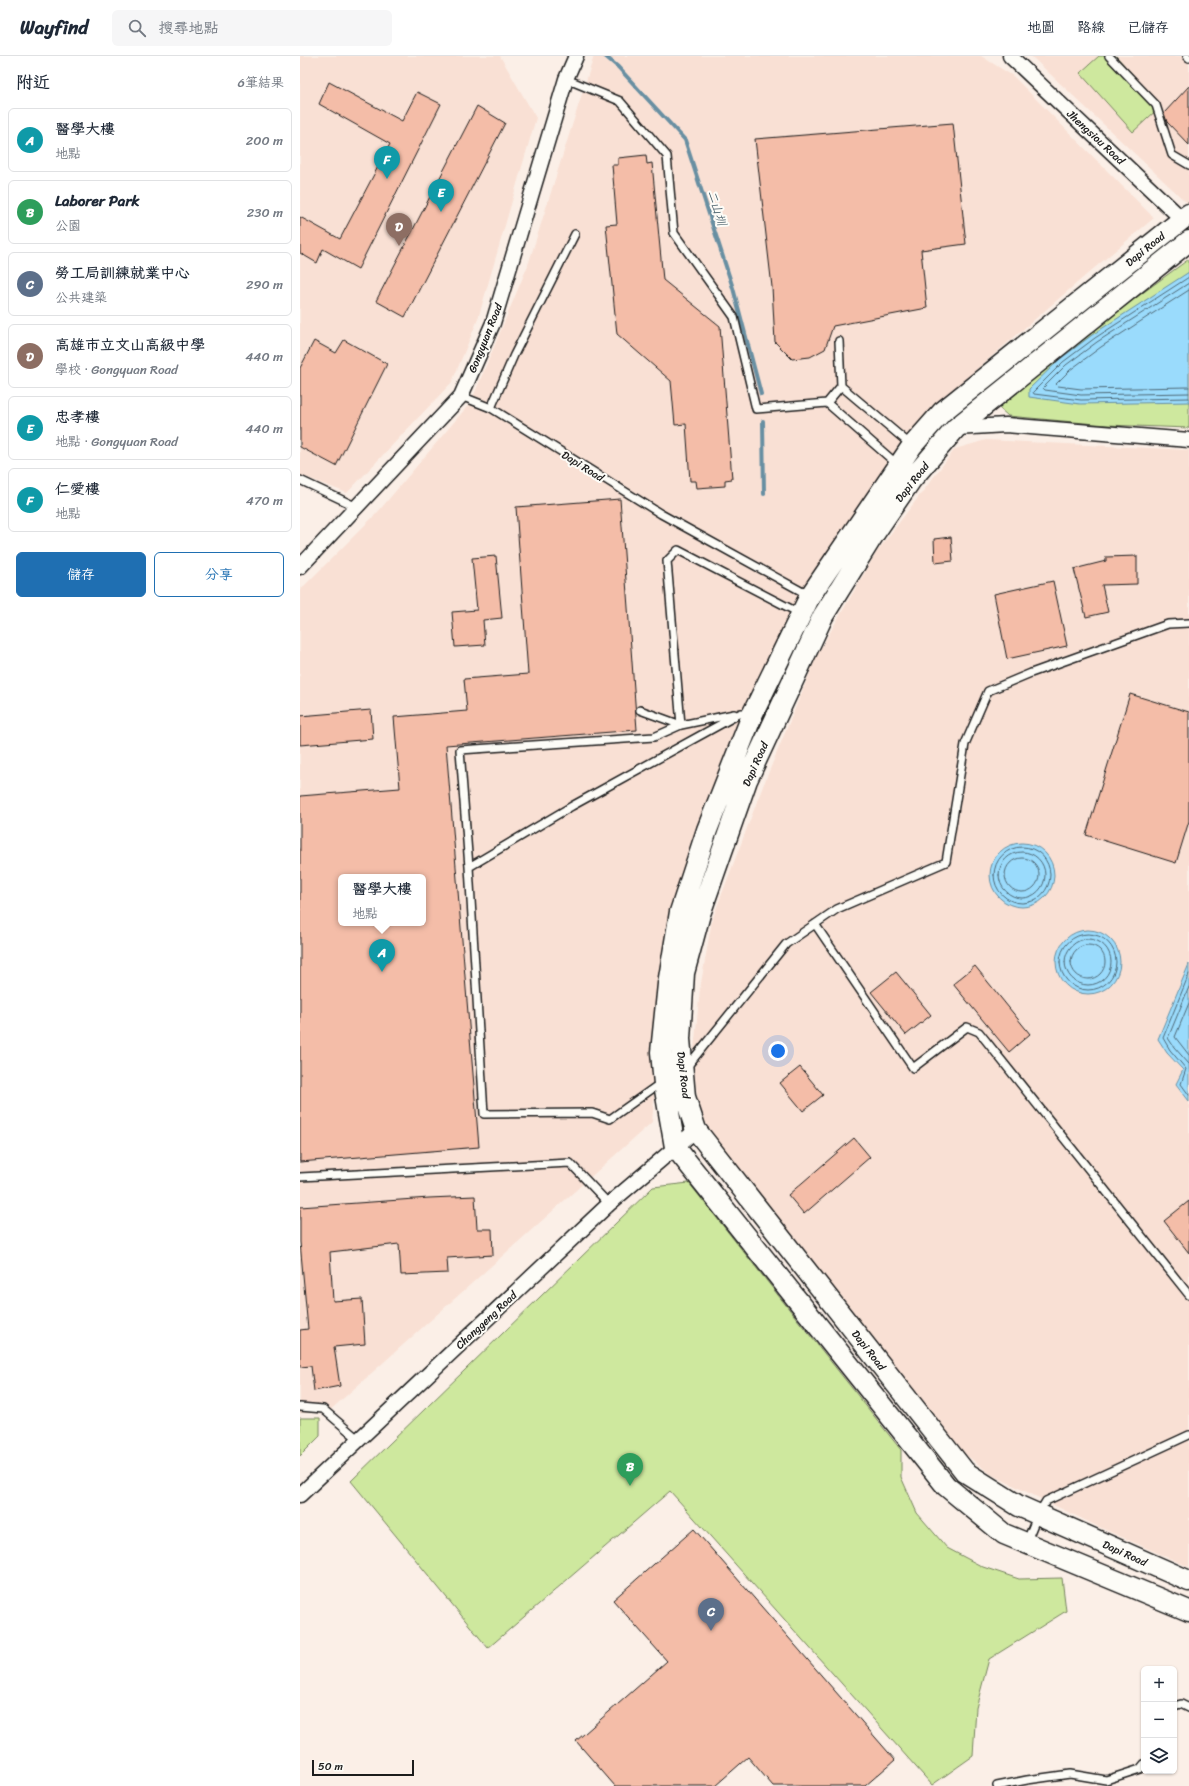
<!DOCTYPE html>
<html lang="zh-TW">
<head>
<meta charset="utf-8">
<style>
  body { margin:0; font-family:Sriracha,"LXGW WenKai TC",sans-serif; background:#f6f6f7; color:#1f2937 }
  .controls { position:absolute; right:12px; bottom:12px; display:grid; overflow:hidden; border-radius:6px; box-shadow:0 1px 3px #0004 }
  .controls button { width:36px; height:36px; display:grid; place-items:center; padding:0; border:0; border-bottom:1px solid #e0e1e3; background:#fff; color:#1f2937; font:20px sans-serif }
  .scale { position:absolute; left:12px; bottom:10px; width:102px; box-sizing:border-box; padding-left:4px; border:2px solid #1c1c1c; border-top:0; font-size:11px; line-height:14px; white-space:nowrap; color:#1c1c1c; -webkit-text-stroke:3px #fdfcf7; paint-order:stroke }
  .you { position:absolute; left:478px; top:995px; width:14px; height:14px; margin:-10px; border:3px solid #fff; border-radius:50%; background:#1a73e8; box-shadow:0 0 0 6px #1a73e833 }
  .badge { display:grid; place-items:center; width:26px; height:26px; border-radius:50%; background:#1f6fb2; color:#fff; font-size:13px; font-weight:700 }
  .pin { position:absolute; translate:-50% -33px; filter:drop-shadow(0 1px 2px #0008) }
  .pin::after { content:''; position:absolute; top:21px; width:14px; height:12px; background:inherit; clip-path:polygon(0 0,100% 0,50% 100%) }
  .popup { position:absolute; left:38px; top:818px; width:88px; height:52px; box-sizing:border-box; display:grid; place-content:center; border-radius:6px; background:#fff; filter:drop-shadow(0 1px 3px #0005); font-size:13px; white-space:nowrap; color:#747a83 }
  .popup b { font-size:15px; color:#1f2937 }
  .popup::after { content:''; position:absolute; left:50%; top:100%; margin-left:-8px; border:8px solid transparent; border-top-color:#fff }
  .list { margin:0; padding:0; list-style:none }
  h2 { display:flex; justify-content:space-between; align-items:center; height:52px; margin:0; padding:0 16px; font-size:17px }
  h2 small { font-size:13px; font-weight:400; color:#747a83 }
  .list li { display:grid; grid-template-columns:26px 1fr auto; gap:12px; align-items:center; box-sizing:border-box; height:64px; margin:0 8px 8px; padding:0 8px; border:1px solid #e0e1e3; border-radius:6px }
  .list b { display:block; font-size:15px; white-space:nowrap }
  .list p { margin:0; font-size:13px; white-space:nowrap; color:#747a83 }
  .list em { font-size:13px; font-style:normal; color:#747a83 }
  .actions { display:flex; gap:8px; padding:12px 16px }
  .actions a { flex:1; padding:9px 0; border:1px solid #1f6fb2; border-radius:6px; text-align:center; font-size:14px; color:#1f6fb2 }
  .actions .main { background:#1f6fb2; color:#fff }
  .icon { flex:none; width:22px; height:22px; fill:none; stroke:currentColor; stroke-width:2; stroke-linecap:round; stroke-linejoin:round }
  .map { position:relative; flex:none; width:889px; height:1730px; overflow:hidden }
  header { display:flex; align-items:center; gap:24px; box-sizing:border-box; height:56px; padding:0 20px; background:#fff; border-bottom:1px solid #e0e1e3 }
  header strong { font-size:19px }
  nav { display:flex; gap:22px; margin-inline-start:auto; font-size:14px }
  .search { width:280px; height:36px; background:#f6f6f7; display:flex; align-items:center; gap:10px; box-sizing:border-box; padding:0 14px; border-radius:6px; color:#747a83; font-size:15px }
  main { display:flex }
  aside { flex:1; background:#fff }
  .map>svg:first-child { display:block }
  .built { fill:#f9e0d4; fill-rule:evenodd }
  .green { fill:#cee89e; stroke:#75825d }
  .water { fill:#9adbfc; stroke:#688fa2 }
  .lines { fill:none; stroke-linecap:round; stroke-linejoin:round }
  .shore { stroke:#4e6876; stroke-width:1 }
  .stream { stroke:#688fa2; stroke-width:4 }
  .building { fill:#f4bda8; stroke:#1c1c1c; fill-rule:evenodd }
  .service-casing { stroke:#1c1c1c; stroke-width:10 }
  .minor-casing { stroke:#1c1c1c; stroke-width:17 }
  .secondary-casing { stroke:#1c1c1c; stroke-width:23 }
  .service { stroke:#fdfcf7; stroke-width:7 }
  .minor { stroke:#fdfcf7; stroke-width:14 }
  .secondary { stroke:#fdfcf7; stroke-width:20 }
  .labels { text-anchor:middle; stroke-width:4; stroke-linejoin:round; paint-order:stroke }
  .street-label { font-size:11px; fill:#1c1c1c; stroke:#fdfcf7 }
  .water-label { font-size:12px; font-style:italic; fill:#485f6a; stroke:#fdfcf7 }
</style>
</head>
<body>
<header>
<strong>Wayfind</strong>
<div class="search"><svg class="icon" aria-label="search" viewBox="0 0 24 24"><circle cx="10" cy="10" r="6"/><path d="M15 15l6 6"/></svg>搜尋地點</div>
<nav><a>地圖</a><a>路線</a><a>已儲存</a></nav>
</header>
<main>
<aside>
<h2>附近<small>6筆結果</small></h2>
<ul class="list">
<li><span class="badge" style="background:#0f9aa8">A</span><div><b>醫學大樓</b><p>地點</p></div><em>200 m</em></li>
<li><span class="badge" style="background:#2e9e5b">B</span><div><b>Laborer Park</b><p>公園</p></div><em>230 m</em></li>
<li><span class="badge" style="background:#5c6f8a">C</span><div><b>勞工局訓練就業中心</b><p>公共建築</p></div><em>290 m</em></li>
<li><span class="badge" style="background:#8d6e63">D</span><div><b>高雄市立文山高級中學</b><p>學校 · Gongyuan Road</p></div><em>440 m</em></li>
<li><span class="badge" style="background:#0f9aa8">E</span><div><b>忠孝樓</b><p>地點 · Gongyuan Road</p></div><em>440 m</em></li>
<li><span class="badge" style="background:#0f9aa8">F</span><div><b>仁愛樓</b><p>地點</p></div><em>470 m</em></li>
</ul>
<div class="actions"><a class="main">儲存</a><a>分享</a></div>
</aside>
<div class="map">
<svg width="889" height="1730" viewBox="0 0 889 1730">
  <rect width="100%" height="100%" fill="#fbefe7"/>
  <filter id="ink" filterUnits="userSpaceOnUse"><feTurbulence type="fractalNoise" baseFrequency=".025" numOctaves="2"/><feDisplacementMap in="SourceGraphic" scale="8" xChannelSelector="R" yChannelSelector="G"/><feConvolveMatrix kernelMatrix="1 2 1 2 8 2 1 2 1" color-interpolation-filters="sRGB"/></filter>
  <g filter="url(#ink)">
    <path class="built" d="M 0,0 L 200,0 L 236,62 L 178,263 L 152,326 L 47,437 L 0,419 Z
      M 294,0 L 681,0 L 713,20 L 854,162 L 792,214 L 634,350 L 497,543 L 441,657 L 372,855 L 352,1066 L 27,1357 L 0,1357 L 0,534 L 77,457 L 171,346 L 228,209 ZM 41,821 L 123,821 L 123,867 L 41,867 Z
      M 731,0 L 889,0 L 889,146 L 887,147 Z
      M 686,384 L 889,394 L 889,908 L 858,983 L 867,997 L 883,1015 L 876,1028 L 889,1045 L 889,1511 L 799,1471 L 692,1419 L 661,1395 L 419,1092 L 399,1054 L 393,1004 L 400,933 L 412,864 L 463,730 L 518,597 L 576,497 L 655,393 Z"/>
    <path class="green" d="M 799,0 L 816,0 L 861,50 L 833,76 L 780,17 Z
      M 889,203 L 889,372 L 807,369 L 708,360 L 699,352 L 704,338 Z
      M 389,1127 L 601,1394 L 601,1421 L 617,1457 L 647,1492 L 683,1511 L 719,1523 L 762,1522 L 766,1555 L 689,1603 L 676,1652 L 673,1700 L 632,1729 L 370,1435 L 188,1592 L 51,1425 L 353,1131 Z
      M 0,1362 L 20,1362 L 20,1380 L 0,1400 Z"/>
    <path class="water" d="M 889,216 L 889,346 L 780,348 L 729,341 L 729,333 L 760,303 L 792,279 Z
      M690 819a32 32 0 1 1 64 0a32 32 0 1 1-64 0Z
      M756 906a32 32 0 1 1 64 0a32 32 0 1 1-64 0Z
      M 889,908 L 889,1045 L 876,1028 L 883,1014 L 867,997 L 858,983 Z"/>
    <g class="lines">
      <path class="shore" d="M 889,221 L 795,282 L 763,306 L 733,336 L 734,338 L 781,344 L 889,342
        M 889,227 L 797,286 L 766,309 L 743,332 L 745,334 L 781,339 L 889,337
        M 889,234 L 801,291 L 770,314 L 756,328 L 758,330 L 781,333 L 889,331
        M694 819a28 28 0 1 1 56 0a28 28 0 1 1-56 0Z
        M699 819a23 23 0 1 1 46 0a23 23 0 1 1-46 0Z
        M705 819a17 17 0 1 1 34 0a17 17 0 1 1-34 0Z
        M760 906a28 28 0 1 1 56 0a28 28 0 1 1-56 0Z
        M765 906a23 23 0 1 1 46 0a23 23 0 1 1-46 0Z
        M771 906a17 17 0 1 1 34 0a17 17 0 1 1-34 0Z
        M 889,918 L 863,982 L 870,994 L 886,1013 L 881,1028 L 889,1039
        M 889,931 L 868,982 L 874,991 L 889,1008
        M 889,947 L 875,981 L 889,999"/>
      <path class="stream" d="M 305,0 L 318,11 L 385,84 L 433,232 L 461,338
        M 463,365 L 464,438"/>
    </g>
    <path class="building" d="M 29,26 L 102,65 L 117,36 L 141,48 L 58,213 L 23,193 L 17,207 L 0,197 L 0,161 L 40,183 L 90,88 L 19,48 Z
      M 889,30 L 889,89 L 867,66 L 864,57 Z
      M 177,50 L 205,67 L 105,261 L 76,245 Z
      M 653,67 L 666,188 L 621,194 L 627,252 L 533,270 L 525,293 L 510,301 L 492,303 L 475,286 L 472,231 L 455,83 Z
      M 346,99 L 347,108 L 352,107 L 363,224 L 420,270 L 432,423 L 425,424 L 425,430 L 397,432 L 396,425 L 390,425 L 386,368 L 375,369 L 371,325 L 317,278 L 306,169 L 317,168 L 312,109 L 318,109 L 318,102 Z
      M 44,284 L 87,308 L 36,410 L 0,391 L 0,312 L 14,285 L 36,297 Z
      M 320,443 L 337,674 L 146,689 L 179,1091 L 0,1106 L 0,740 L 100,732 L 94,661 L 167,655 L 164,623 L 228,618 L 216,451 ZM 41,821 L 123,821 L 123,867 L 41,867 Z
      M 651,481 L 653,505 L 635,507 L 634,483 Z
      M 196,500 L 202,562 L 183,564 L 185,589 L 155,591 L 152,556 L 177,554 L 172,502 Z
      M 837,500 L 837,528 L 802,529 L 808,556 L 786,561 L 774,513 L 806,505 L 806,501 Z
      M 753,525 L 767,590 L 707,603 L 694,538 Z
      M 830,638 L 889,656 L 889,765 L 876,807 L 786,779 Z
      M 71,654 L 73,683 L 0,689 L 0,660 Z
      M 675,910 L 730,978 L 709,996 L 653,928 Z
      M 596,916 L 631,959 L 606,979 L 571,936 Z
      M 500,1011 L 523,1039 L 503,1055 L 480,1027 Z
      M 554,1082 L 570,1101 L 504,1158 L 488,1139 Z
      M 175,1140 L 177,1173 L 192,1173 L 193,1199 L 147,1202 L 148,1217 L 101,1219 L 99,1188 L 30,1196 L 33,1245 L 62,1243 L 65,1288 L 34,1291 L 40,1330 L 14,1335 L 11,1310 L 0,1311 L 0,1274 L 8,1273 L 0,1186 L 0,1151 L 129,1142 Z
      M 889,1145 L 889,1197 L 864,1165 Z
      M 394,1473 L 595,1704 L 565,1730 L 473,1730 L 448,1701 L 415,1730 L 315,1730 L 276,1685 L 367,1605 L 313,1544 Z"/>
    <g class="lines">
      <g class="service-casing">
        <path id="service" d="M 809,0 L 856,49 L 872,99 L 889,109
          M 887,0 L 889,2
          M 266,23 L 320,45 L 367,100 L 374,177 L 434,261 L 456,353 L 527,347 L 541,330 L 539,285
          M 541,330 L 611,389
          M 161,340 L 191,352 L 361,458 L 510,540
          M 527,347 L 598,409
          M 191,352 L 214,299 L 275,178
          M 0,424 L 57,451
          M 340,654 L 381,669 L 367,505 L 378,494 L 501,558
          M 169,811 L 160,694 L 354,681 L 381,669 L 434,658
          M 515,868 L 613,1012 L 667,971 L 679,976 L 889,1239
          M 386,1012 L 486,888 L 537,853 L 646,806 L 665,688 L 688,635 L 731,617 L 868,568 L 889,567
          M 362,1029 L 355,1031 L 310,1063 L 292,1057 L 184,1058 L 169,811 L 272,750 L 441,657 L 451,657
          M 0,1121 L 270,1107 L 309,1148
          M 0,1351 L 23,1353 L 58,1383
          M 726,1487 L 738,1458 L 746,1445 L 889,1379
          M 874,1650 L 881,1648 L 889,1652
          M 697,1730 L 727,1724 L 770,1718 L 806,1724 L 840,1713 L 844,1708"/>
      </g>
      <g class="minor-casing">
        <path id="minor" d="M 710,0 L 882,163
          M 656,372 L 706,369 L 889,384
          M 0,511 L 161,340 L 193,267 L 266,23 L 276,0
          M 0,1439 L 309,1148 L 396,1074"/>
      </g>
      <g class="secondary-casing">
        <path id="secondary" d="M 889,158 L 642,356 L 612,390 L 510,540 L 453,657 L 407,774 L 380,856 L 368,928 L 361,996 L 364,1028 L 375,1091 L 646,1430 L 704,1478 L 889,1555
          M 889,185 L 656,372 L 611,424 L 576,475 L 523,560 L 447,724 L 400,858 L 384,917 L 380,983 L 385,1041 L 396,1074 L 665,1416 L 719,1450 L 889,1525"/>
      </g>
      <use href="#service" class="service"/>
      <use href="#minor" class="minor"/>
      <use href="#secondary" class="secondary"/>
    </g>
  </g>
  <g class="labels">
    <g class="street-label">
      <text transform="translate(796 81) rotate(43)" y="4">Jhengsiou Road</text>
      <text transform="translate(845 193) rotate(-39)" y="4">Dapi Road</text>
      <text transform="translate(185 282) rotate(-68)" y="4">Gongyuan Road</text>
      <text transform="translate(283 410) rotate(32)" y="4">Dapi Road</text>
      <text transform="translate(612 426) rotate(-52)" y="4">Dapi Road</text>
      <text transform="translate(455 708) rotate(-66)" y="4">Dapi Road</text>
      <text transform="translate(384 1019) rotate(83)" y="4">Dapi Road</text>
      <text transform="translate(186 1264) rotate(-43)" y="4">Changgeng Road</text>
      <text transform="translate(569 1294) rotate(52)" y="4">Dapi Road</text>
      <text transform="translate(825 1497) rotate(24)" y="4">Dapi Road</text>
    </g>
    <g class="water-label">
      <text transform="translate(417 152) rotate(72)" y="4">二山圳</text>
    </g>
  </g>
</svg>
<div class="controls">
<button>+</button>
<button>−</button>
<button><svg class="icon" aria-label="layers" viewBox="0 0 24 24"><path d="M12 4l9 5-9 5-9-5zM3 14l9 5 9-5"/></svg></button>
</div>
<div class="scale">50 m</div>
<div class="you"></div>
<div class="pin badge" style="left:82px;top:916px;background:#0f9aa8">A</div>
<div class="popup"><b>醫學大樓</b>地點</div>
<div class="pin badge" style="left:330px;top:1430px;background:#2e9e5b">B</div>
<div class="pin badge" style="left:411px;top:1575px;background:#5c6f8a">C</div>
<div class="pin badge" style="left:99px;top:190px;background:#8d6e63">D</div>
<div class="pin badge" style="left:141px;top:156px;background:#0f9aa8">E</div>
<div class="pin badge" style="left:87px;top:123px;background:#0f9aa8">F</div>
</div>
</main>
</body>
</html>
